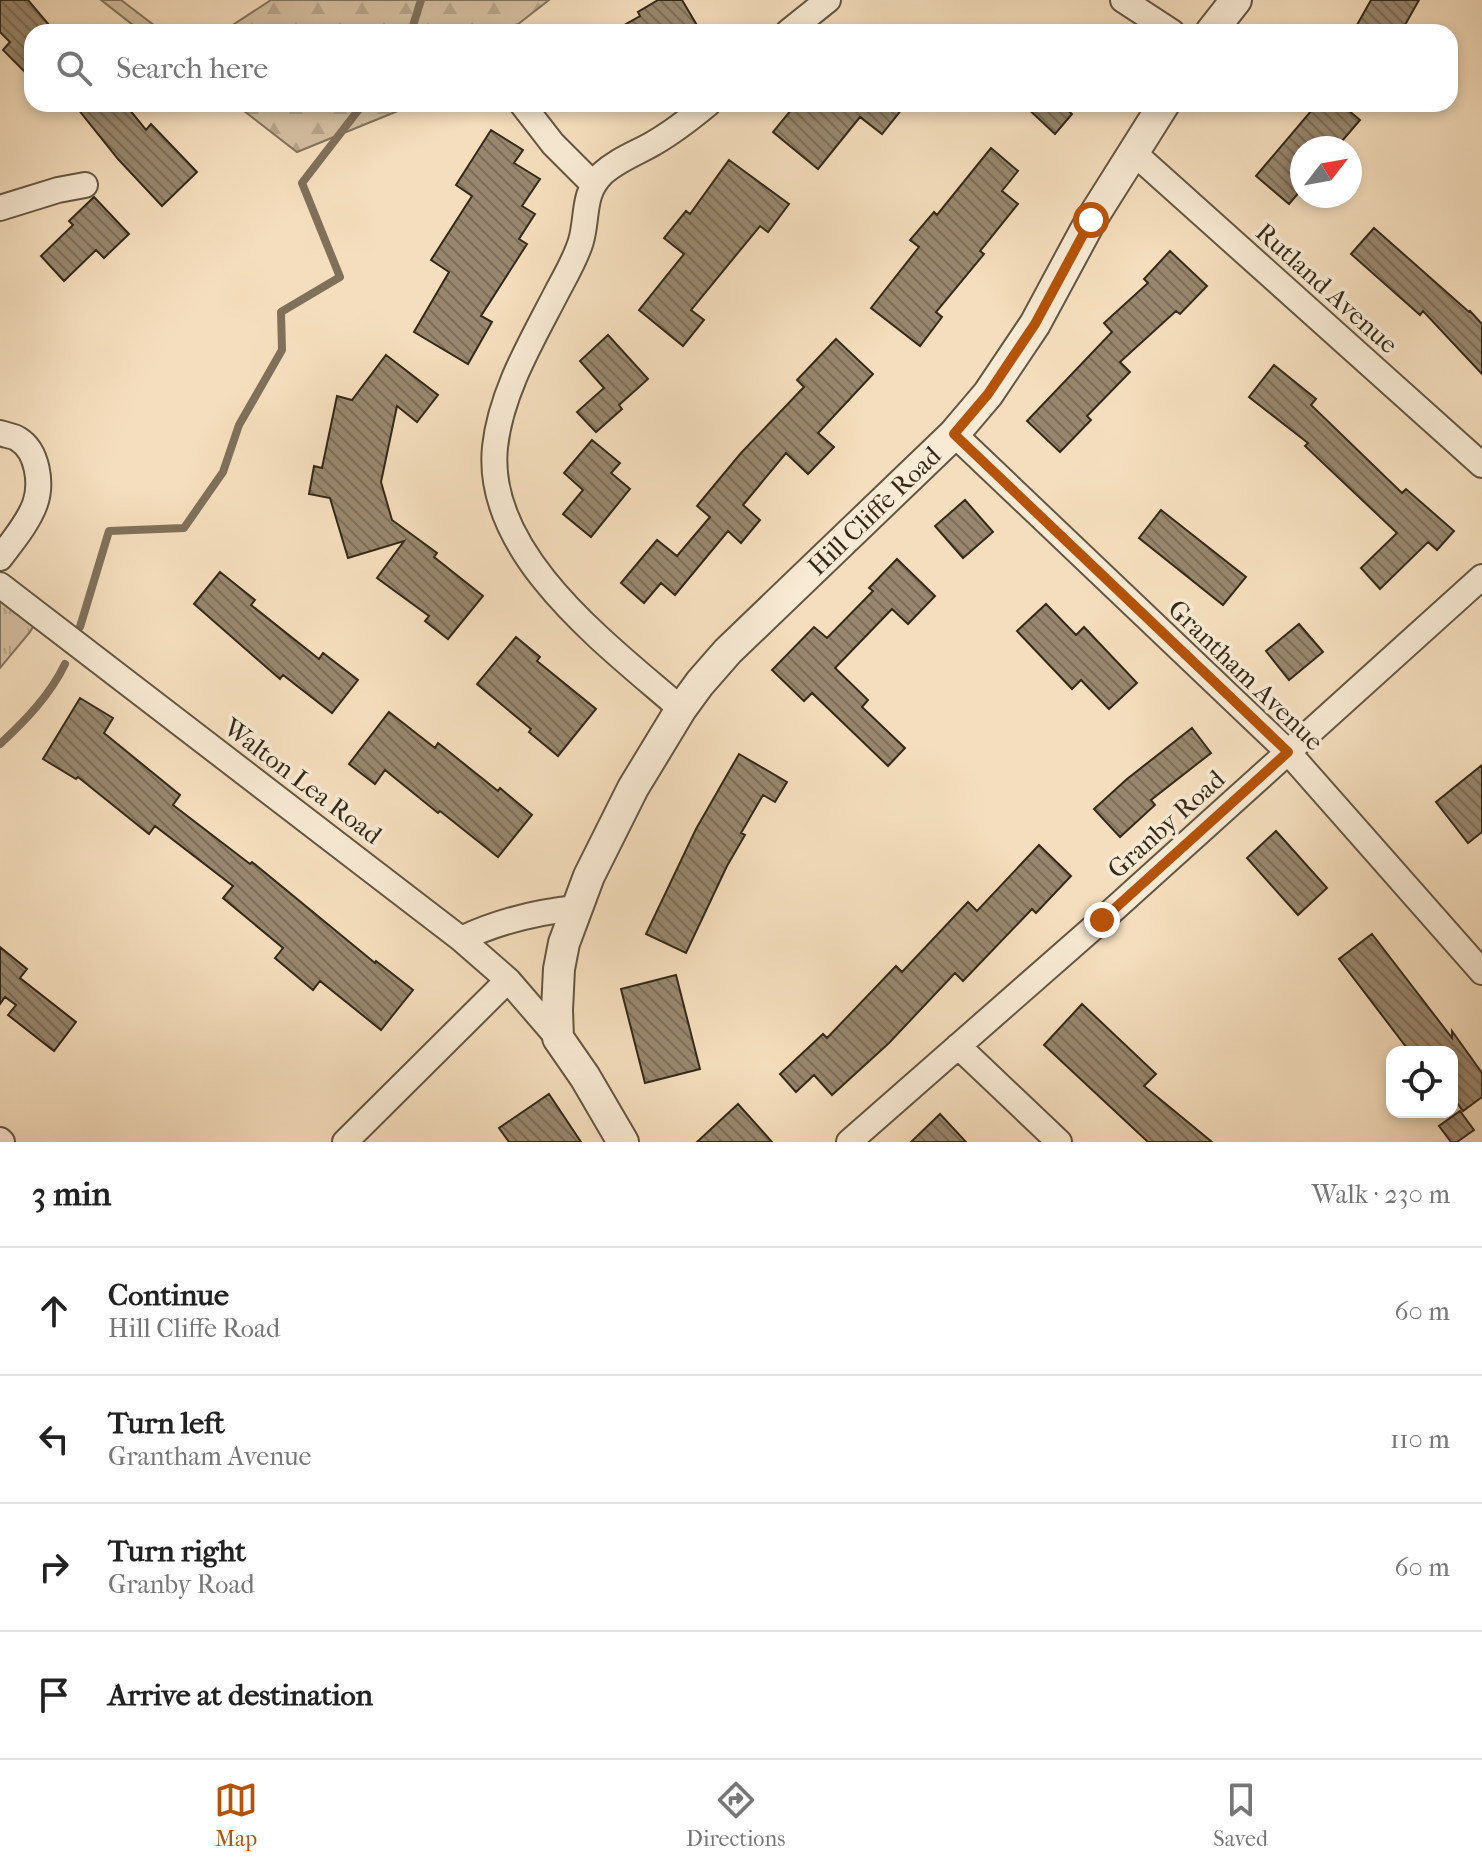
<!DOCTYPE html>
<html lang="en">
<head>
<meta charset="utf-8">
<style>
  body { margin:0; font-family:"IM FELL French Canon",serif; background:#f6f6f6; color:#222 }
  .controls { position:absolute; right:24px; bottom:24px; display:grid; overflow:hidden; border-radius:16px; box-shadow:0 4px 12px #0003 }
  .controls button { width:72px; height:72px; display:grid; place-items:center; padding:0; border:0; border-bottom:2px solid #e0e0e0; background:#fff; color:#222; font:40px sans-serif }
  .compass { position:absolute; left:1290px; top:136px; width:72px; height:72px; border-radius:50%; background:#fff; box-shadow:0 4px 12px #0003; rotate:59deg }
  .stop { position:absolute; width:24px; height:24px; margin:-18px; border:6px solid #b45309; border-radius:50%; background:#fff }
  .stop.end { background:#b45309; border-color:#fff; box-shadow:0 2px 8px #0008 }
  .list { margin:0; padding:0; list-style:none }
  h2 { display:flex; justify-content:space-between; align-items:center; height:104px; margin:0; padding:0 32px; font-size:34px }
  h2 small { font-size:26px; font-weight:400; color:#767676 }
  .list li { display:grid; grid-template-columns:52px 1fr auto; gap:24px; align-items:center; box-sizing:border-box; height:128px; padding:0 32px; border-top:2px solid #e0e0e0 }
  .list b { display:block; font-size:30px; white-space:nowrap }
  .list p { margin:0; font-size:26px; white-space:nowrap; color:#767676 }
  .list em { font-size:26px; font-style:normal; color:#767676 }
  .icon { flex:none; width:44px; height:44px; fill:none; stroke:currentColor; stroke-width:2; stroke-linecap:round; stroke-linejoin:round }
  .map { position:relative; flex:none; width:1482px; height:1142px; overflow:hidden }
  .search { position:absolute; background:#fff; box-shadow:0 4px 12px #0003; left:24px; right:24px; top:24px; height:88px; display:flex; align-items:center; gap:20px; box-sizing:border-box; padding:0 28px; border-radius:24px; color:#767676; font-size:30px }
  .sheet { height:616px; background:#fff }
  nav { display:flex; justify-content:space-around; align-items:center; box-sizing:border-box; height:112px; border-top:2px solid #e0e0e0; background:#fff; font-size:22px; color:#767676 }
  nav a { display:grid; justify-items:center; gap:4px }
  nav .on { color:#b45309 }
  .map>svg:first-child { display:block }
  .grass { fill:url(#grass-tufts); stroke:#84745d; stroke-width:2 }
  .forest { fill:url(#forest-firs); stroke:#84745d; stroke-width:2 }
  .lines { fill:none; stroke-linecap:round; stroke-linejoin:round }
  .stream { stroke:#80705a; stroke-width:8 }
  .building { fill:url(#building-back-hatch); stroke:#342919; stroke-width:2 }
  .minor-casing { stroke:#645642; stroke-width:28 }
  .tertiary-casing { stroke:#645642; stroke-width:34 }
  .minor { stroke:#f8ead4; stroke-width:24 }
  .tertiary { stroke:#f8ead4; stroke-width:30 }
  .route { stroke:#b45309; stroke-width:10 }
  .labels { text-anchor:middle; stroke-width:7; stroke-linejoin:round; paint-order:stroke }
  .street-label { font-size:26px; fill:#342919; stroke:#f8ead4 }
</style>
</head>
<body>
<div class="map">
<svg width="1482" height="1142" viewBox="0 0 1482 1142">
  <defs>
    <pattern id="grass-tufts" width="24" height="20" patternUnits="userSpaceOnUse" patternTransform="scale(2)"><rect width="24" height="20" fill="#d4bfa1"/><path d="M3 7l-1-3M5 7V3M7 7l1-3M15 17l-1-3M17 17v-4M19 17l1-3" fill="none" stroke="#b7a48a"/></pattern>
    <pattern id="forest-firs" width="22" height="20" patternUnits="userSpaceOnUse" patternTransform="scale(2)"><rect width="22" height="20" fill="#d4bfa1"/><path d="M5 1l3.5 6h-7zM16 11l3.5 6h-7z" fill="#b7a48a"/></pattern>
    <pattern id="building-back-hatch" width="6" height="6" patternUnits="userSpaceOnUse" patternTransform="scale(2)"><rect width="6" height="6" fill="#98876e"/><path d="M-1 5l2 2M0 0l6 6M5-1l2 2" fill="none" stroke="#7d6e5a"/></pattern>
  </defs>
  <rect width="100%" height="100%" fill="#f5debd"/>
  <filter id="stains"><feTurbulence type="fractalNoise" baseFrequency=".0025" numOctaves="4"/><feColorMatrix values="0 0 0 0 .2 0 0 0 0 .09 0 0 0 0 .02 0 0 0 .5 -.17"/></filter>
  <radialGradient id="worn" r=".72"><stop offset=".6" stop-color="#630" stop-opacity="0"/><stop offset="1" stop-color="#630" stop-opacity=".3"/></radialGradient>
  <path class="grass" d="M 0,585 L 40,615 L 30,632 L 0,668 Z"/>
  <path class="forest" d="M 101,0 L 121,0 L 163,32 L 142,32 Z
    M 271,0 L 549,0 L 508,32 L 222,32 Z
    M 235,104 L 415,104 L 297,152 Z"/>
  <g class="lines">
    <path class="stream" d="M 411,32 L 421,0
      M 80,627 L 109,531 L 184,528 L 223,472 L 239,425 L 282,350 L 281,312 L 340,277 L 302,183 L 363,104
      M 0,744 C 26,720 50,695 65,664"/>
  </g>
  <path class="building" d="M 0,0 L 28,0 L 55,32 L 32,32 L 32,79 L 3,50 L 10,42 L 0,32 Z
    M 658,0 L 682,0 L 701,32 L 612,32 L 640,16 L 638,12 Z
    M 1371,0 L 1419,0 L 1401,32 L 1353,32 Z
    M 74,104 L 125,104 L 146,130 L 151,124 L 197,172 L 162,206 L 118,159 Z
    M 796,104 L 906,104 L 882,134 L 860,117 L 818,169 L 773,132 Z
    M 1023,104 L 1061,104 L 1072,114 L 1055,134 Z
    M 1317,104 L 1341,104 L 1360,120 L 1336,148 L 1302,148 L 1302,189 L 1289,204 L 1256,176 Z
    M 491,130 L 523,150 L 514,163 L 540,179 L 522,206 L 535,214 L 519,239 L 527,244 L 481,316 L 492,322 L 468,364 L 414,332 L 449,272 L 431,260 L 472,196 L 456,185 Z
    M 991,148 L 1018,171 L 1002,191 L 1018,204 L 980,251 L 984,254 L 936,312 L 942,317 L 920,346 L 871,308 L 919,247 L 910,240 L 934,212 L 937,215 Z
    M 729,160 L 789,204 L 768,232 L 760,226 L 691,310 L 704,320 L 683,346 L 639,310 L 684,254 L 664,238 L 686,211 L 690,214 Z
    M 94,197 L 129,234 L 104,258 L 96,250 L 64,281 L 41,256 L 73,225 L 69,221 Z
    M 1374,228 L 1469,312 L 1470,311 L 1482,324 L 1482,374 L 1423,311 L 1420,315 L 1351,254 Z
    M 1170,251 L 1207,286 L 1180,314 L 1176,311 L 1120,362 L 1130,372 L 1087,416 L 1091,420 L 1060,452 L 1027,421 L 1112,332 L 1104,323 L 1148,283 L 1144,279 Z
    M 608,335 L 648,379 L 619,405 L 622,409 L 596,432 L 577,412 L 604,388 L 580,361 Z
    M 836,339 L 873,374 L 818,433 L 834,447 L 808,474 L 786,453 L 743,505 L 760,520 L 741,543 L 728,531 L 675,595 L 661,583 L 644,603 L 621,583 L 657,540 L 677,556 L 710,517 L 697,506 L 741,453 L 804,387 L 797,380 Z
    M 386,355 L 438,395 L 417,422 L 397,406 L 381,482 L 392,520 L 437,553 L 434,557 L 483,596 L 448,639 L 425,621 L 429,616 L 377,578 L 404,541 L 348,558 L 330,498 L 309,494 L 314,466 L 322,468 L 337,396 L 352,400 Z
    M 1274,365 L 1316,399 L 1311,405 L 1402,493 L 1406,489 L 1454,531 L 1437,550 L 1428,542 L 1380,589 L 1361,568 L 1397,533 L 1305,446 L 1308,443 L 1249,397 Z
    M 592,440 L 620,463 L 611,473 L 630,489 L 591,537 L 563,514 L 583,490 L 564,473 Z
    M 965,500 L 993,532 L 963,558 L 935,526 Z
    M 1161,510 L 1246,577 L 1223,605 L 1139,538 Z
    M 897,559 L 935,596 L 908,624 L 892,609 L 835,668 L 868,700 L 862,707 L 905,748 L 888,766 L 812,693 L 804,701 L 772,670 L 814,627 L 827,638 L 873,591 L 869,588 Z
    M 220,572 L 255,600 L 251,605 L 319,659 L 323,653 L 358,680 L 332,713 L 283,675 L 280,679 L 194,604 Z
    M 1046,604 L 1076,635 L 1084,627 L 1137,683 L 1109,709 L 1081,680 L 1072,689 L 1017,631 Z
    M 1299,624 L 1323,652 L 1289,680 L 1266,651 Z
    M 516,637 L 540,657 L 537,661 L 596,709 L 558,756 L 529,732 L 531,729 L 477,684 Z
    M 80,698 L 113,718 L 104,733 L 180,795 L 173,805 L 250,864 L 252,862 L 375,963 L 376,961 L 413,990 L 381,1030 L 320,981 L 313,990 L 275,958 L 283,948 L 223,898 L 233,886 L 155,826 L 149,834 L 78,777 L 76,779 L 43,759 Z
    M 389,712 L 435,748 L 438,743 L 498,791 L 500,788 L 532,815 L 498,857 L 440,811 L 438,813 L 385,770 L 375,784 L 349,764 Z
    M 1192,728 L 1211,753 L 1151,800 L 1155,805 L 1120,837 L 1094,809 L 1127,779 Z
    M 739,754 L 787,782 L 775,802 L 763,795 L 741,833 L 745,835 L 727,866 L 686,953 L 646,934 L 696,829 Z
    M 1482,765 L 1482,832 L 1468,843 L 1436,802 Z
    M 1276,831 L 1327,888 L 1298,915 L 1247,858 Z
    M 1039,845 L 1071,876 L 1036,913 L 1032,909 L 963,981 L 955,973 L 889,1043 L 832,1095 L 814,1075 L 796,1092 L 780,1074 L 823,1034 L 827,1038 L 896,966 L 902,972 L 968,902 L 977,911 Z
    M 1372,934 L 1452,1038 L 1452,1031 L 1482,1073 L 1482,1097 L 1463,1111 L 1452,1096 L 1452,1052 L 1410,1052 L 1339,959 Z
    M 0,947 L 27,969 L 20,978 L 76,1022 L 54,1051 L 8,1015 L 16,1005 L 5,997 L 0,1004 Z
    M 676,975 L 700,1069 L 645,1083 L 621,989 Z
    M 1082,1004 L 1156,1074 L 1144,1086 L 1212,1142 L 1148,1142 L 1044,1045 Z
    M 549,1094 L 581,1142 L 509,1142 L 499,1128 Z
    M 738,1104 L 772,1142 L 697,1142 Z
    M 1460,1111 L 1474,1130 L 1457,1142 L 1451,1142 L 1439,1126 Z
    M 940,1114 L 966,1142 L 911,1142 Z"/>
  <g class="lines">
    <g class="minor-casing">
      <path id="minor" d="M 1123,0 L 1172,32
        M 788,32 L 828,0
        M 522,104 L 553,144 L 593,184
        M 1134,153 L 1482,465
        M 0,208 L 58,190 L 85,185
        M 0,433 C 5,435 14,436 18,439 C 38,451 42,484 35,504 C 28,523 12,542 0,558
        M 954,434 L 1288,752 L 1482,972
        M 0,585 L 461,939 L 508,980 L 558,1038
        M 681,709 C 609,646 484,555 495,447 C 501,391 533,339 558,290 C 566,275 576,258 581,241 C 588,217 582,194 602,174 C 617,160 637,153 654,143 C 673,132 691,118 708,104
        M 461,939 C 497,922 537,912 576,908
        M 958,1046 L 1059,1142
        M 0,1140 L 2,1142
        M 345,1142 L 508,980
        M 849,1142 L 1102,920 L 1482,577"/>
    </g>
    <g class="tertiary-casing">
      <g id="tertiary">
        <path d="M 1211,32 L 1236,0"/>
        <path id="s1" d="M 623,1142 L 585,1077 L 558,1038 L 557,1010 L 559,969 L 564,943 L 589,876 L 633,788 L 681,709 L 700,683 L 728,651 L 954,434 L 988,394 L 1035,324 L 1091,220 L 1164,104"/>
      </g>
    </g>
    <use href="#minor" class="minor"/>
    <use href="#tertiary" class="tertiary"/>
  </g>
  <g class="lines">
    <path class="route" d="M 1091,220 L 1035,324 L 988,394 L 954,434 L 1288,752 L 1102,920"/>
  </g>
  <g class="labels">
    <g class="street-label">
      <text transform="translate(1327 288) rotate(42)" y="9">Rutland Avenue</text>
      <text dy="9" stroke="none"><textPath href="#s1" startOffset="758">Hill Cliffe Road</textPath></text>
      <text transform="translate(1246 675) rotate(44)" y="9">Grantham Avenue</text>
      <text transform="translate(303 781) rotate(37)" y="9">Walton Lea Road</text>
      <text transform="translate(1166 824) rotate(-42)" y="9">Granby Road</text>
    </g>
  </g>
  <rect width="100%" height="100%" filter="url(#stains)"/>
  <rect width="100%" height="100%" fill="url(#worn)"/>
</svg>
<div class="controls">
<button><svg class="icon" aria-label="locate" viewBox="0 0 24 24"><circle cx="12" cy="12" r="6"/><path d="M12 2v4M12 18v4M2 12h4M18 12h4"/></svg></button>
</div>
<svg class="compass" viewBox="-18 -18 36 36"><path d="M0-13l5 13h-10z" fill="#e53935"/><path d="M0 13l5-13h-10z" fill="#767676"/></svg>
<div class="stop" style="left:1091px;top:220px"></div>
<div class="stop end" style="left:1102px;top:920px"></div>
<div class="search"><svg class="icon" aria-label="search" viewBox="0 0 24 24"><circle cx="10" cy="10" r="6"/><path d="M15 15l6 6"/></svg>Search here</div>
</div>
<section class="sheet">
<h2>3 min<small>Walk · 230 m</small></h2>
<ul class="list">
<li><svg class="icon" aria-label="ahead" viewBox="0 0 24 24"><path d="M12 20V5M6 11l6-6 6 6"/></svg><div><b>Continue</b><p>Hill Cliffe Road</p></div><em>60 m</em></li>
<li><svg class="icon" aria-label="left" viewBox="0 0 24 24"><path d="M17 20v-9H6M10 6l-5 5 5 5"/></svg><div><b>Turn left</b><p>Grantham Avenue</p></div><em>110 m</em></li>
<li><svg class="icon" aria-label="right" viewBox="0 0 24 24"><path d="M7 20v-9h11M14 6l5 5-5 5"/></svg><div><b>Turn right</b><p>Granby Road</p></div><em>60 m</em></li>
<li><svg class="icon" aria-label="arrive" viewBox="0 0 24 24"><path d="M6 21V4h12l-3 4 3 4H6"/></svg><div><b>Arrive at destination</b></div></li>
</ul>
</section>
<nav>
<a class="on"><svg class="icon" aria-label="map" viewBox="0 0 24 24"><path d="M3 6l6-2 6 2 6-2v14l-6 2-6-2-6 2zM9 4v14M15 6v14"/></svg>Map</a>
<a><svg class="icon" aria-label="directions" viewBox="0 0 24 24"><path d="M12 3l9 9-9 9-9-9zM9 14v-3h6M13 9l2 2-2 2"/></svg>Directions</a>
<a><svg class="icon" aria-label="saved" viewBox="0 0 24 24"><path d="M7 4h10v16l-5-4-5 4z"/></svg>Saved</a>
</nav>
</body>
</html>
